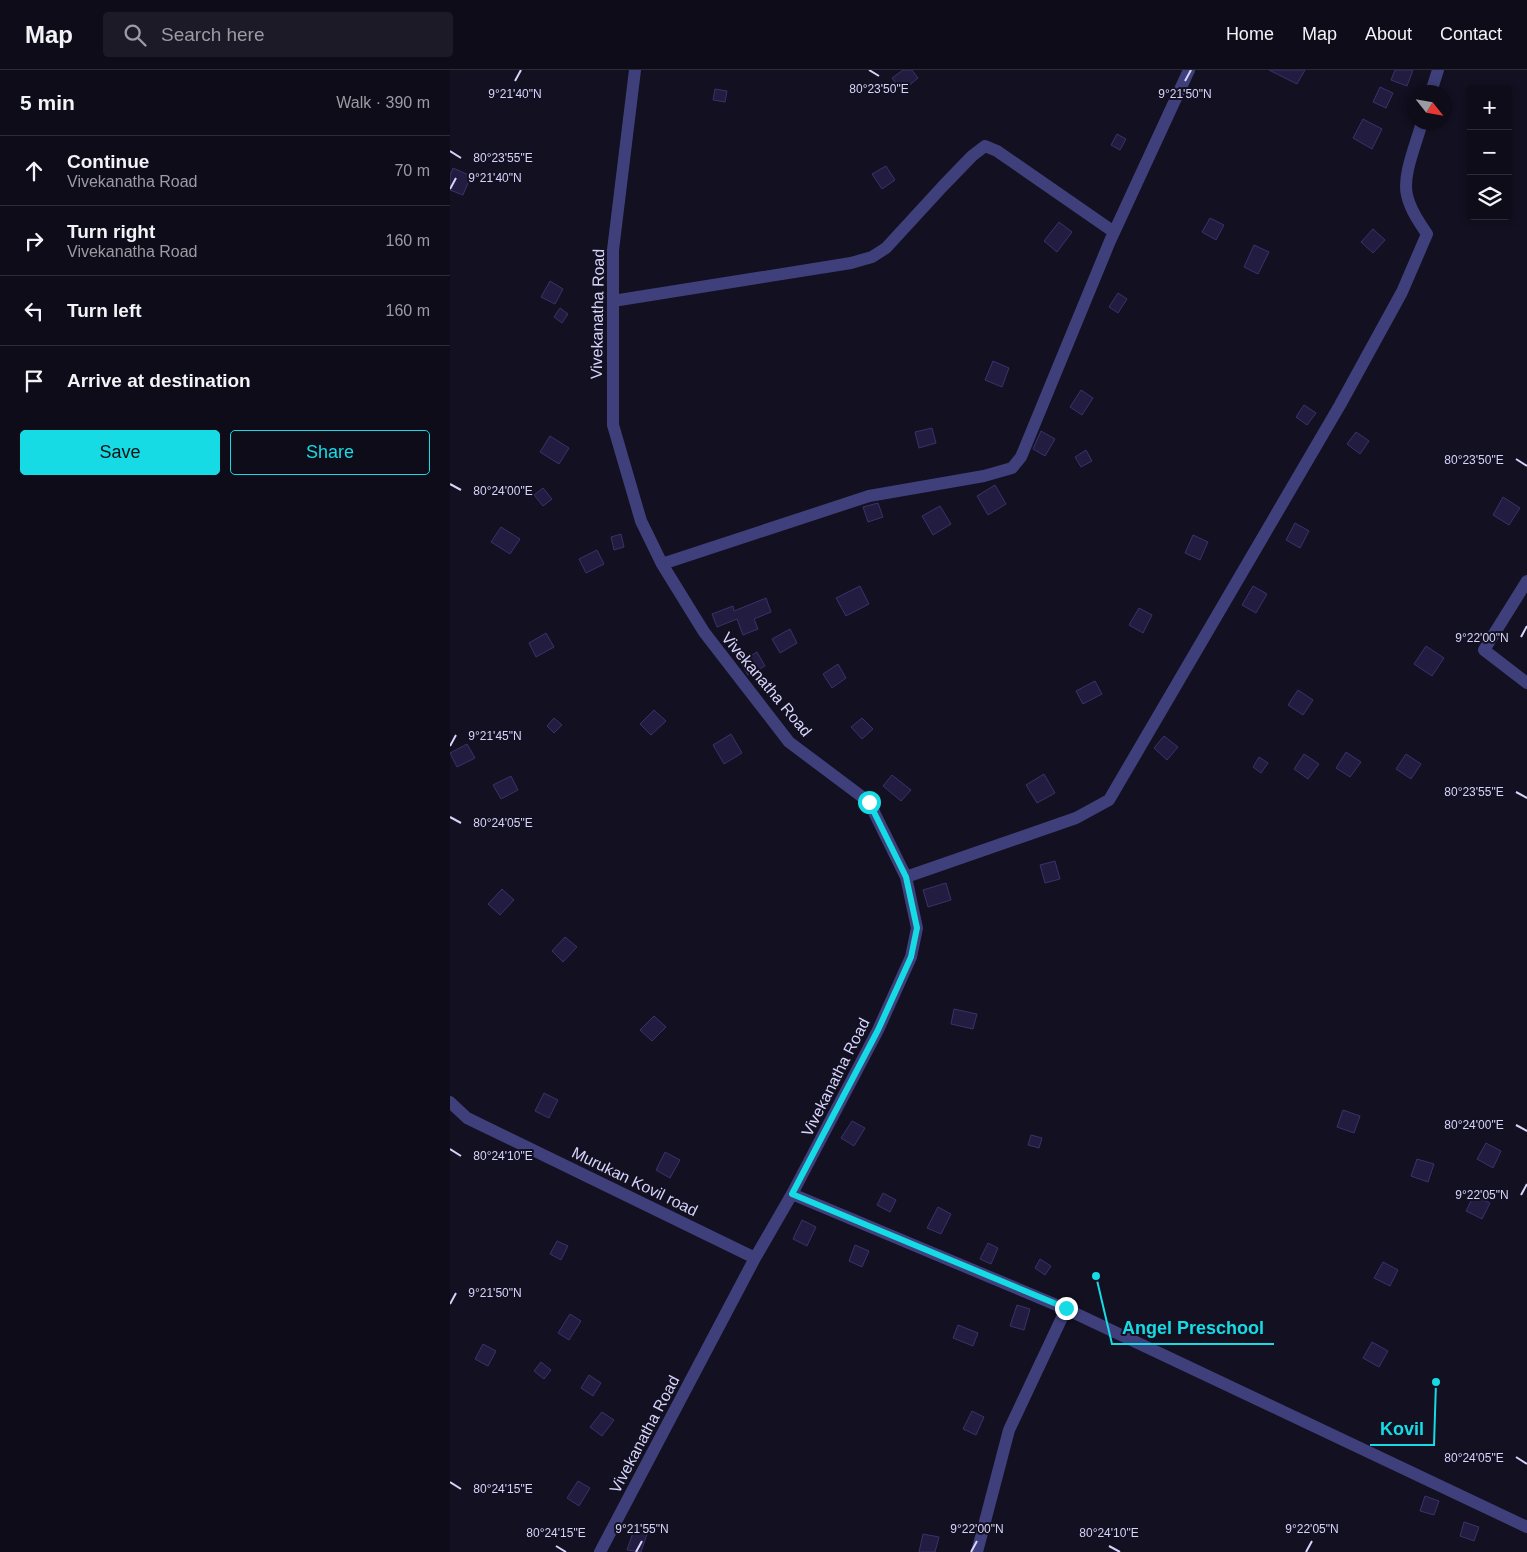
<!DOCTYPE html>
<html lang="en">
<head>
<meta charset="utf-8">
<style>
  body { margin:0; font-family:Arial,sans-serif; background:#1c1a26; color:#f1f3f6 }
  .controls { position:absolute; right:15px; top:15px; display:grid; overflow:hidden; border-radius:5px; box-shadow:0 2px 8px #0003 }
  .controls button { width:45px; height:45px; display:grid; place-items:center; padding:0; border:0; border-bottom:1px solid #2e2c38; background:#0e0c19; color:#f1f3f6; font:25px sans-serif }
  .compass { position:absolute; left:957px; top:15px; width:45px; height:45px; border-radius:50%; background:#0e0c19; box-shadow:0 2px 8px #0003; rotate:121deg }
  .stop { position:absolute; width:15px; height:15px; margin:-11px; border:4px solid #16dbe4; border-radius:50%; background:#fff }
  .stop.end { background:#16dbe4; border-color:#fff; box-shadow:0 1px 5px #0008 }
  .list { margin:0; padding:0; list-style:none }
  h2 { display:flex; justify-content:space-between; align-items:center; height:65px; margin:0; padding:0 20px; font-size:21px }
  h2 small { font-size:16px; font-weight:400; color:#9b9ba2 }
  .list li { display:grid; grid-template-columns:32px 1fr auto; gap:15px; align-items:center; box-sizing:border-box; height:70px; padding:0 20px; border-top:1px solid #2e2c38 }
  .list b { display:block; font-size:19px; white-space:nowrap }
  .list p { margin:0; font-size:16px; white-space:nowrap; color:#9b9ba2 }
  .list em { font-size:16px; font-style:normal; color:#9b9ba2 }
  .actions { display:flex; gap:10px; padding:15px 20px }
  .actions a { flex:1; padding:11px 0; border:1px solid #16dbe4; border-radius:5px; text-align:center; font-size:18px; color:#16dbe4 }
  .actions .main { background:#16dbe4; color:#111 }
  .icon { flex:none; width:28px; height:28px; fill:none; stroke:currentColor; stroke-width:2; stroke-linecap:round; stroke-linejoin:round }
  .map { position:relative; flex:none; width:1077px; height:1482px; overflow:hidden }
  header { display:flex; align-items:center; gap:30px; box-sizing:border-box; height:70px; padding:0 25px; background:#0e0c19; border-bottom:1px solid #2e2c38 }
  header strong { font-size:24px }
  nav { display:flex; gap:28px; margin-inline-start:auto; font-size:18px }
  .search { width:350px; height:45px; background:#1c1a26; display:flex; align-items:center; gap:12px; box-sizing:border-box; padding:0 18px; border-radius:5px; color:#9b9ba2; font-size:19px }
  main { display:flex }
  aside { flex:1; background:#0e0c19 }
  .map>svg:first-child { display:block }
  .building { fill:#221d40; stroke:#3a326a }
  .lines { fill:none; stroke-linecap:round; stroke-linejoin:round }
  .street { stroke:#3f407b; stroke-width:12 }
  .route { stroke:#16dbe4; stroke-width:6 }
  .ticks { fill:none; stroke:#d6d4fb; stroke-width:2 }
  .labels { text-anchor:middle; stroke-width:4; stroke-linejoin:round; paint-order:stroke }
  .street-label { font-size:16px; fill:#d6d4fb; stroke:#121021 }
  .ticks-label { font-size:12px; text-anchor:middle; fill:#d6d4fb; stroke:#121021; stroke-width:4; stroke-linejoin:round; paint-order:stroke }
  .leader { fill:none; stroke:#16dbe4; stroke-width:2 }
  .callout-dot { fill:#16dbe4; stroke:#121021; stroke-width:2 }
  .callout-label { font-size:18px; text-anchor:middle; font-weight:bold; fill:#16dbe4; stroke:#121021; stroke-width:4; stroke-linejoin:round; paint-order:stroke }
</style>
</head>
<body>
<header>
<strong>Map</strong>
<div class="search"><svg class="icon" aria-label="search" viewBox="0 0 24 24"><circle cx="10" cy="10" r="6"/><path d="M15 15l6 6"/></svg>Search here</div>
<nav><a>Home</a><a>Map</a><a>About</a><a>Contact</a></nav>
</header>
<main>
<aside>
<h2>5 min<small>Walk · 390 m</small></h2>
<ul class="list">
<li><svg class="icon" aria-label="ahead" viewBox="0 0 24 24"><path d="M12 20V5M6 11l6-6 6 6"/></svg><div><b>Continue</b><p>Vivekanatha Road</p></div><em>70 m</em></li>
<li><svg class="icon" aria-label="right" viewBox="0 0 24 24"><path d="M7 20v-9h11M14 6l5 5-5 5"/></svg><div><b>Turn right</b><p>Vivekanatha Road</p></div><em>160 m</em></li>
<li><svg class="icon" aria-label="left" viewBox="0 0 24 24"><path d="M17 20v-9H6M10 6l-5 5 5 5"/></svg><div><b>Turn left</b></div><em>160 m</em></li>
<li><svg class="icon" aria-label="arrive" viewBox="0 0 24 24"><path d="M6 21V4h12l-3 4 3 4H6"/></svg><div><b>Arrive at destination</b></div></li>
</ul>
<div class="actions"><a class="main">Save</a><a>Share</a></div>
</aside>
<div class="map">
<svg width="1077" height="1482" viewBox="0 0 1077 1482">
  <rect width="100%" height="100%" fill="#121021"/>
  <path class="building" d="M 453,0 L 462,0 L 468,8 L 452,21 L 442,8 Z
    M 819,0 L 855,0 L 847,14 Z
    M 945,0 L 963,0 L 957,16 L 941,10 Z
    M 930,17 L 943,23 L 936,38 L 923,32 Z
    M 265,19 L 277,21 L 275,32 L 263,30 Z
    M 913,49 L 932,59 L 922,79 L 903,68 Z
    M 667,64 L 676,69 L 670,80 L 661,75 Z
    M 436,96 L 445,110 L 432,119 L 422,104 Z
    M 3,98 L 21,106 L 13,125 L 0,120 L 0,105 Z
    M 760,148 L 774,155 L 766,170 L 752,162 Z
    M 609,152 L 622,162 L 607,182 L 594,171 Z
    M 923,159 L 935,170 L 923,183 L 911,172 Z
    M 804,175 L 819,182 L 808,204 L 794,197 Z
    M 100,211 L 113,219 L 105,234 L 91,227 Z
    M 668,223 L 677,229 L 668,243 L 659,237 Z
    M 110,238 L 118,244 L 112,253 L 104,247 Z
    M 543,291 L 559,298 L 552,317 L 535,310 Z
    M 631,320 L 643,328 L 632,345 L 620,337 Z
    M 854,335 L 866,343 L 857,355 L 846,347 Z
    M 482,358 L 486,373 L 469,378 L 465,362 Z
    M 591,361 L 605,369 L 595,386 L 583,379 Z
    M 906,362 L 919,371 L 910,384 L 897,374 Z
    M 100,366 L 119,378 L 109,394 L 90,382 Z
    M 636,380 L 642,391 L 631,397 L 625,387 Z
    M 545,415 L 556,434 L 538,445 L 527,426 Z
    M 93,418 L 102,429 L 93,436 L 84,425 Z
    M 1053,427 L 1070,438 L 1059,455 L 1043,445 Z
    M 428,433 L 433,447 L 418,452 L 413,437 Z
    M 490,436 L 501,454 L 483,465 L 472,446 Z
    M 845,453 L 859,461 L 850,478 L 836,470 Z
    M 51,457 L 70,469 L 60,484 L 41,472 Z
    M 171,464 L 174,477 L 164,480 L 161,467 Z
    M 743,465 L 758,472 L 750,490 L 735,483 Z
    M 147,480 L 154,494 L 136,503 L 129,489 Z
    M 410,516 L 419,534 L 396,546 L 386,528 Z
    M 803,516 L 817,524 L 806,543 L 792,535 Z
    M 316,528 L 321,542 L 304,549 L 308,559 L 293,565 L 287,549 L 267,557 L 262,544 L 283,536 L 284,541 Z
    M 689,538 L 702,545 L 693,563 L 679,555 Z
    M 340,559 L 347,573 L 330,583 L 322,569 Z
    M 96,563 L 104,577 L 86,587 L 79,573 Z
    M 976,576 L 994,588 L 982,606 L 964,594 Z
    M 307,582 L 315,596 L 298,605 L 290,592 Z
    M 388,594 L 396,608 L 382,618 L 373,604 Z
    M 645,611 L 652,624 L 633,634 L 626,621 Z
    M 848,620 L 863,630 L 853,645 L 838,635 Z
    M 204,640 L 216,651 L 201,665 L 190,654 Z
    M 104,648 L 112,655 L 104,663 L 97,656 Z
    M 412,648 L 423,659 L 412,669 L 401,657 Z
    M 281,664 L 292,683 L 274,694 L 263,675 Z
    M 714,666 L 728,677 L 717,690 L 704,678 Z
    M 17,674 L 25,688 L 7,697 L 0,683 Z
    M 896,682 L 911,692 L 900,707 L 886,698 Z
    M 854,684 L 869,694 L 858,709 L 844,699 Z
    M 956,684 L 971,694 L 961,709 L 946,699 Z
    M 809,687 L 818,693 L 811,703 L 803,697 Z
    M 594,704 L 605,723 L 587,733 L 576,715 Z
    M 442,705 L 461,720 L 451,731 L 433,716 Z
    M 61,706 L 68,720 L 51,729 L 43,715 Z
    M 605,791 L 610,809 L 595,813 L 590,795 Z
    M 496,813 L 501,830 L 478,837 L 473,820 Z
    M 52,819 L 64,830 L 50,845 L 38,834 Z
    M 115,867 L 127,877 L 113,892 L 102,881 Z
    M 504,939 L 527,944 L 523,959 L 501,954 Z
    M 204,946 L 216,957 L 202,971 L 190,960 Z
    M 94,1023 L 108,1030 L 99,1048 L 85,1041 Z
    M 893,1040 L 910,1046 L 904,1063 L 887,1057 Z
    M 402,1051 L 415,1058 L 404,1076 L 391,1068 Z
    M 581,1065 L 592,1068 L 589,1078 L 578,1075 Z
    M 1036,1073 L 1051,1081 L 1043,1098 L 1027,1089 Z
    M 215,1082 L 230,1090 L 220,1108 L 206,1100 Z
    M 967,1089 L 984,1094 L 978,1112 L 961,1106 Z
    M 433,1123 L 446,1130 L 440,1142 L 427,1135 Z
    M 1024,1125 L 1040,1133 L 1032,1149 L 1016,1141 Z
    M 488,1137 L 501,1144 L 491,1164 L 477,1158 Z
    M 352,1150 L 366,1157 L 357,1176 L 343,1169 Z
    M 107,1171 L 118,1176 L 111,1190 L 100,1184 Z
    M 538,1173 L 548,1178 L 541,1194 L 530,1189 Z
    M 405,1175 L 419,1181 L 412,1197 L 399,1191 Z
    M 590,1189 L 601,1196 L 595,1205 L 585,1198 Z
    M 933,1192 L 948,1200 L 940,1216 L 924,1208 Z
    M 567,1235 L 580,1239 L 574,1260 L 560,1256 Z
    M 120,1244 L 131,1251 L 119,1270 L 108,1263 Z
    M 508,1255 L 528,1263 L 523,1276 L 503,1268 Z
    M 922,1272 L 938,1281 L 929,1297 L 913,1288 Z
    M 33,1274 L 46,1281 L 38,1296 L 25,1289 Z
    M 91,1292 L 101,1300 L 94,1309 L 84,1301 Z
    M 139,1305 L 151,1313 L 143,1326 L 131,1318 Z
    M 522,1341 L 534,1347 L 526,1365 L 513,1359 Z
    M 152,1342 L 164,1350 L 152,1366 L 140,1357 Z
    M 128,1411 L 140,1418 L 129,1436 L 117,1428 Z
    M 975,1426 L 989,1431 L 984,1445 L 970,1441 Z
    M 1014,1452 L 1029,1457 L 1024,1471 L 1010,1466 Z
    M 184,1460 L 197,1464 L 191,1482 L 177,1480 Z
    M 473,1464 L 489,1467 L 485,1482 L 469,1482 Z"/>
  <g class="lines">
    <path class="street" d="M 981,22 L 988,0
      M 163,231 L 401,193 L 422,187 L 436,178 L 493,116 L 522,86 L 535,76 L 547,81 L 664,162
      M 212,494 L 419,426 L 534,406 L 562,398 L 571,387 L 660,171 L 739,0
      M 1077,511 L 1034,580 L 1077,613
      M 456,807 L 626,748 L 659,730 L 890,335 L 952,222 L 977,164 C 969,152 960,139 957,125 C 952,105 967,72 972,52
      M 0,1032 L 17,1048 L 305,1188
      M 342,1124 L 616,1239 L 1077,1457
      M 150,1482 L 305,1188 L 342,1124 L 428,960 L 461,887 L 467,858 L 456,807 L 419,732 L 339,672 L 254,562 L 212,494 L 191,451 L 163,355 L 163,180 L 185,0
      M 527,1482 L 559,1360 L 616,1239"/>
  </g>
  <g class="lines">
    <path class="route" d="M 419,732 L 456,807 L 467,858 L 461,887 L 428,960 L 342,1124 L 616,1238"/>
  </g>
  <path class="ticks" d="M 419,0 L 429,6M 65,11 L 71,0M 735,11 L 741,0M 0,81 L 11,88M 0,119 L 6,108M 1066,389 L 1077,396M 0,414 L 11,420M 1071,567 L 1077,556M 0,676 L 6,665M 1066,722 L 1077,728M 0,747 L 11,753M 1066,1055 L 1077,1061M 0,1079 L 11,1086M 1071,1125 L 1077,1114M 0,1234 L 6,1223M 1066,1387 L 1077,1394M 0,1412 L 11,1419M 106,1476 L 116,1482M 659,1476 L 670,1482M 186,1482 L 192,1471M 521,1482 L 527,1471M 856,1482 L 862,1471"/>
  <g class="labels">
    <g class="street-label">
      <text transform="translate(147 244) rotate(-89)" y="6">Vivekanatha Road</text>
      <text transform="translate(317 614) rotate(50)" y="6">Vivekanatha Road</text>
      <text transform="translate(385 1007) rotate(-63)" y="6">Vivekanatha Road</text>
      <text transform="translate(185 1111) rotate(26)" y="6">Murukan Kovil road</text>
      <text transform="translate(194 1364) rotate(-62)" y="6">Vivekanatha Road</text>
    </g>
  </g>
  <g class="ticks-label">
    <text x="429" y="23">80°23'50"E</text>
    <text x="65" y="28">9°21'40"N</text>
    <text x="735" y="28">9°21'50"N</text>
    <text x="53" y="92">80°23'55"E</text>
    <text x="45" y="112">9°21'40"N</text>
    <text x="1024" y="394">80°23'50"E</text>
    <text x="53" y="425">80°24'00"E</text>
    <text x="1032" y="572">9°22'00"N</text>
    <text x="45" y="670">9°21'45"N</text>
    <text x="1024" y="726">80°23'55"E</text>
    <text x="53" y="757">80°24'05"E</text>
    <text x="1024" y="1059">80°24'00"E</text>
    <text x="53" y="1090">80°24'10"E</text>
    <text x="1032" y="1129">9°22'05"N</text>
    <text x="45" y="1227">9°21'50"N</text>
    <text x="1024" y="1392">80°24'05"E</text>
    <text x="53" y="1423">80°24'15"E</text>
    <text x="192" y="1463">9°21'55"N</text>
    <text x="527" y="1463">9°22'00"N</text>
    <text x="862" y="1463">9°22'05"N</text>
    <text x="106" y="1467">80°24'15"E</text>
    <text x="659" y="1467">80°24'10"E</text>
  </g>
  <path class="leader" d="M646 1206L662 1274H824M986 1312L984 1375H920"/>
  <g class="callout-dot">
    <circle cx="646" cy="1206" r="5"/>
    <circle cx="986" cy="1312" r="5"/>
  </g>
  <g class="callout-label">
    <text x="743" y="1264">Angel Preschool</text>
    <text x="952" y="1365">Kovil</text>
  </g>
</svg>
<div class="controls">
<button>+</button>
<button>−</button>
<button><svg class="icon" aria-label="layers" viewBox="0 0 24 24"><path d="M12 4l9 5-9 5-9-5zM3 14l9 5 9-5"/></svg></button>
</div>
<svg class="compass" viewBox="-18 -18 36 36"><path d="M0-13l5 13h-10z" fill="#e53935"/><path d="M0 13l5-13h-10z" fill="#9b9ba2"/></svg>
<div class="stop" style="left:419px;top:732px"></div>
<div class="stop end" style="left:616px;top:1238px"></div>
</div>
</main>
</body>
</html>
